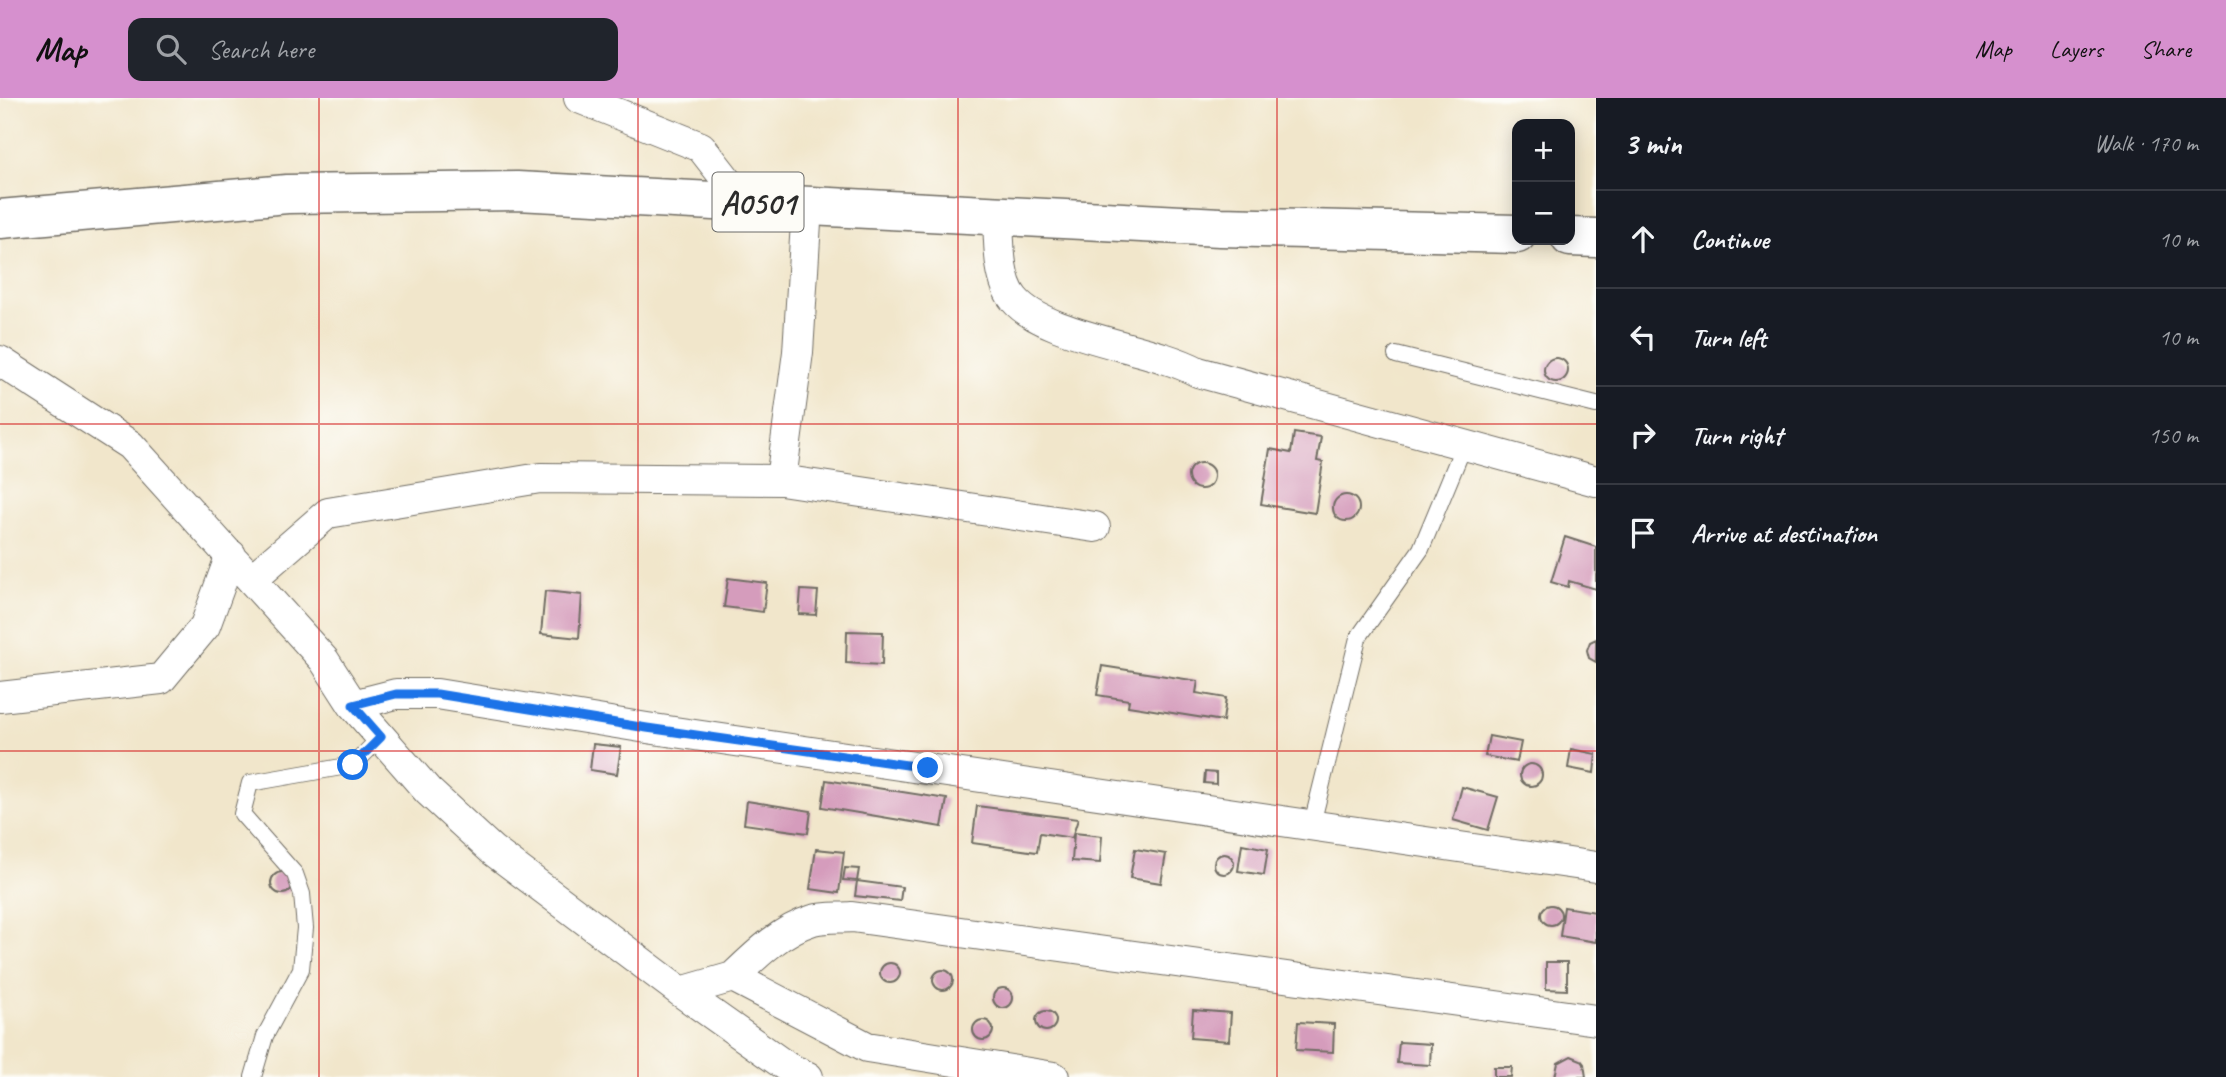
<!DOCTYPE html>
<html lang="en">
<head>
<meta charset="utf-8">
<style>
  body { margin:0; font-family:Caveat,sans-serif; background:#20242c; color:#f1f3f6 }
  .controls { position:absolute; right:21px; top:21px; display:grid; overflow:hidden; border-radius:14px; box-shadow:0 4px 18px #0003 }
  .controls button { width:63px; height:63px; display:grid; place-items:center; padding:0; border:0; border-bottom:2px solid #363941; background:#171b24; color:#f1f3f6; font:35px sans-serif }
  .stop { position:absolute; width:21px; height:21px; margin:-16px; border:5px solid #1a73e8; border-radius:50%; background:#fff }
  .stop.end { background:#1a73e8; border-color:#fff; box-shadow:0 2px 7px #0008 }
  .list { margin:0; padding:0; list-style:none }
  h2 { display:flex; justify-content:space-between; align-items:center; height:91px; margin:0; padding:0 28px; font-size:30px }
  h2 small { font-size:23px; font-weight:400; color:#9ea1a6 }
  .list li { display:grid; grid-template-columns:46px 1fr auto; gap:21px; align-items:center; box-sizing:border-box; height:98px; padding:0 28px; border-top:2px solid #363941 }
  .list b { display:block; font-size:26px; white-space:nowrap }
  .list em { font-size:23px; font-style:normal; color:#9ea1a6 }
  .icon { flex:none; width:38px; height:38px; fill:none; stroke:currentColor; stroke-width:2; stroke-linecap:round; stroke-linejoin:round }
  .map { position:relative; flex:none; width:1596px; height:979px; overflow:hidden }
  header { display:flex; align-items:center; gap:42px; box-sizing:border-box; height:98px; padding:0 35px; background:#d690ce; color:#111 }
  header strong { font-size:33px }
  nav { display:flex; gap:38px; margin-inline-start:auto; font-size:24px }
  .search { width:490px; height:63px; background:#20242c; display:flex; align-items:center; gap:18px; box-sizing:border-box; padding:0 24px; border-radius:14px; color:#9ea1a6; font-size:26px }
  main { display:flex }
  aside { flex:1; background:#171b24 }
  .map>svg:first-child { display:block }
  .building { fill:#d59cbc }
  .lines { fill:none; stroke-linecap:round; stroke-linejoin:round }
  .service-casing { stroke:#706c63; stroke-width:18 }
  .minor-casing { stroke:#706c63; stroke-width:32 }
  .trunk-casing { stroke:#706c63; stroke-width:41 }
  .service { stroke:#fff; stroke-width:16 }
  .minor { stroke:#fff; stroke-width:30 }
  .trunk { stroke:#fff; stroke-width:38 }
  .route { stroke:#1a73e8; stroke-width:9 }
  .grid { fill:none; stroke:#d62828; stroke-width:2; stroke-opacity:0.55 }
  .labels { text-anchor:middle; stroke-width:5; stroke-linejoin:round; paint-order:stroke }
  .shield { fill:#fdfcf7; stroke:#6a6a68; stroke-width:2 }
  .shield-label { font-size:33px; font-weight:bold; fill:#2b2b2b }
</style>
</head>
<body>
<header>
<strong>Map</strong>
<div class="search"><svg class="icon" aria-label="search" viewBox="0 0 24 24"><circle cx="10" cy="10" r="6"/><path d="M15 15l6 6"/></svg>Search here</div>
<nav><a>Map</a><a>Layers</a><a>Share</a></nav>
</header>
<main>
<div class="map">
<svg width="1596" height="979" viewBox="0 0 1596 979">
  <rect width="100%" height="100%" fill="#fdfcf7"/>
  <filter id="ink" filterUnits="userSpaceOnUse"><feTurbulence type="fractalNoise" baseFrequency=".0143" numOctaves="2"/><feDisplacementMap in="SourceGraphic" scale="14" xChannelSelector="R" yChannelSelector="G"/><feConvolveMatrix kernelMatrix="1 2 1 2 8 2 1 2 1" color-interpolation-filters="sRGB"/></filter>
  <filter id="wash" filterUnits="userSpaceOnUse"><feTurbulence type="fractalNoise" baseFrequency=".00686" numOctaves="4" result="noise"/><feDisplacementMap in="SourceGraphic" scale="28" xChannelSelector="R" yChannelSelector="G"/><feGaussianBlur stdDeviation="1.57" result="paint"/><feColorMatrix in="noise" values="0 0 0 0 0 0 0 0 0 0 0 0 0 0 0 0 0 1.4 0 .05"/><feComposite in="paint" operator="in"/></filter>
  <g filter="url(#wash)">
    <rect width="100%" height="100%" fill="#f1e6cb"/>
    <g id="blocks">
      <path class="building" d="M1544 272a12 12 0 1 1 24 0a12 12 0 1 1-24 0Z
        M 1294,335 L 1321,339 L 1317,363 L 1323,364 L 1315,415 L 1261,406 L 1270,351 L 1291,355 Z
        M1188 378a13 13 0 1 1 26 0a13 13 0 1 1-26 0Z
        M1333 410a13 13 0 1 1 26 0a13 13 0 1 1-26 0Z
        M 1565,439 L 1596,449 L 1596,491 L 1569,483 L 1568,489 L 1551,484 Z
        M 728,480 L 767,485 L 763,514 L 724,509 Z
        M 801,492 L 818,493 L 816,517 L 799,516 Z
        M 545,493 L 582,497 L 579,540 L 541,536 Z
        M 847,533 L 883,534 L 882,567 L 846,565 Z
        M 1596,541 L 1596,564 L 1589,560 L 1587,552 L 1590,544 Z
        M 1102,568 L 1198,583 L 1196,595 L 1226,600 L 1223,623 L 1128,608 L 1129,602 L 1097,597 Z
        M 1489,638 L 1521,644 L 1517,664 L 1485,658 Z
        M 593,646 L 621,649 L 617,676 L 590,672 Z
        M 1571,651 L 1596,656 L 1594,675 L 1568,670 Z
        M1520 677a11 11 0 1 1 22 0a11 11 0 1 1-22 0Z
        M 1205,674 L 1216,675 L 1216,686 L 1204,685 Z
        M 826,682 L 947,701 L 942,729 L 822,709 Z
        M 1462,689 L 1498,699 L 1488,732 L 1453,722 Z
        M 747,703 L 811,713 L 808,735 L 744,726 Z
        M 977,708 L 1078,721 L 1072,740 L 1040,735 L 1037,754 L 972,745 Z
        M 1074,735 L 1102,738 L 1100,765 L 1072,763 Z
        M 1242,746 L 1268,751 L 1264,777 L 1238,773 Z
        M 816,751 L 844,754 L 839,795 L 810,791 Z
        M 1135,751 L 1166,756 L 1161,785 L 1130,780 Z
        M1214 766a10 10 0 1 1 20 0a10 10 0 1 1-20 0Z
        M 845,770 L 859,771 L 857,783 L 843,782 Z
        M271 785a11 11 0 1 1 22 0a11 11 0 1 1-22 0Z
        M 857,783 L 902,789 L 900,803 L 855,798 Z
        M1541 817a10 10 0 1 1 20 0a10 10 0 1 1-20 0Z
        M 1564,809 L 1596,814 L 1596,844 L 1560,838 Z
        M 1546,864 L 1567,864 L 1567,892 L 1546,891 Z
        M880 875a10 10 0 1 1 20 0a10 10 0 1 1-20 0Z
        M933 882a10 10 0 1 1 20 0a10 10 0 1 1-20 0Z
        M993 900a10 10 0 1 1 20 0a10 10 0 1 1-20 0Z
        M 1193,912 L 1231,915 L 1229,943 L 1191,940 Z
        M1036 923a10 10 0 1 1 20 0a10 10 0 1 1-20 0Z
        M973 932a10 10 0 1 1 20 0a10 10 0 1 1-20 0Z
        M 1298,924 L 1334,926 L 1333,954 L 1296,952 Z
        M 1399,944 L 1431,946 L 1430,967 L 1397,965 Z
        M 1571,958 L 1581,962 L 1584,966 L 1586,979 L 1555,979 L 1558,965 Z
        M 1494,969 L 1512,969 L 1511,979 L 1494,979 Z"/>
    </g>
  </g>
  <g filter="url(#ink)">
    <use href="#blocks" fill-opacity="0" stroke="#706c63" stroke-width="2"/>
    <g class="lines">
      <g class="service-casing">
        <path id="service" d="M 1396,257 L 1596,307
          M 1312,726 L 1358,540 L 1421,451 L 1464,347
          M 253,979 L 265,938 L 301,871 L 305,830 L 302,796 L 295,776 L 242,716 L 250,685 L 353,667 L 381,639"/>
      </g>
      <g class="minor-casing">
        <path id="minor" d="M 579,0 L 701,49 L 743,103
          M 998,118 C 999,142 998,182 1014,201 C 1045,239 1150,248 1198,274 L 1596,383
          M 0,263 L 130,347 L 324,562 L 353,607 L 428,693 L 492,752 L 681,894 L 787,969 L 808,979
          M 781,382 L 798,254 L 807,108
          M 253,480 L 328,415 L 540,380 L 781,382 L 1095,429
          M 0,599 L 161,581 L 205,528 L 231,457
          M 353,607 L 396,596 L 437,596 L 647,630 L 1596,769
          M 733,879 C 756,857 781,832 813,822 C 825,819 839,820 852,819 L 1596,922
          M 681,894 L 733,879 L 867,949 L 1054,979"/>
      </g>
      <g class="trunk-casing">
        <path id="trunk" d="M 0,121 L 287,96 L 517,93 L 1220,129 L 1517,136
          M 1570,139 L 1596,140"/>
      </g>
      <use href="#service" class="service"/>
      <use href="#minor" class="minor"/>
      <use href="#trunk" class="trunk"/>
    </g>
  </g>
  <g class="lines" filter="url(#ink)">
    <path class="route" d="M 353,667 L 381,639 L 353,607 L 396,596 L 437,596 L 647,630 L 928,670"/>
  </g>
  <path class="grid" d="M 319,0 L 319,979M 638,0 L 638,979M 958,0 L 958,979M 1277,0 L 1277,979M 0,326 L 1596,326M 0,653 L 1596,653"/>
  <g class="labels">
    <rect class="shield" x="712.5" y="74.5" width="91" height="59" rx="5"/>
    <g class="shield-label">
      <text x="758" y="116">A0501</text>
    </g>
  </g>
</svg>
<div class="controls">
<button>+</button>
<button>−</button>
</div>
<div class="stop" style="left:353px;top:667px"></div>
<div class="stop end" style="left:928px;top:670px"></div>
</div>
<aside>
<h2>3 min<small>Walk · 170 m</small></h2>
<ul class="list">
<li><svg class="icon" aria-label="ahead" viewBox="0 0 24 24"><path d="M12 20V5M6 11l6-6 6 6"/></svg><div><b>Continue</b></div><em>10 m</em></li>
<li><svg class="icon" aria-label="left" viewBox="0 0 24 24"><path d="M17 20v-9H6M10 6l-5 5 5 5"/></svg><div><b>Turn left</b></div><em>10 m</em></li>
<li><svg class="icon" aria-label="right" viewBox="0 0 24 24"><path d="M7 20v-9h11M14 6l5 5-5 5"/></svg><div><b>Turn right</b></div><em>150 m</em></li>
<li><svg class="icon" aria-label="arrive" viewBox="0 0 24 24"><path d="M6 21V4h12l-3 4 3 4H6"/></svg><div><b>Arrive at destination</b></div></li>
</ul>
</aside>
</main>
</body>
</html>
